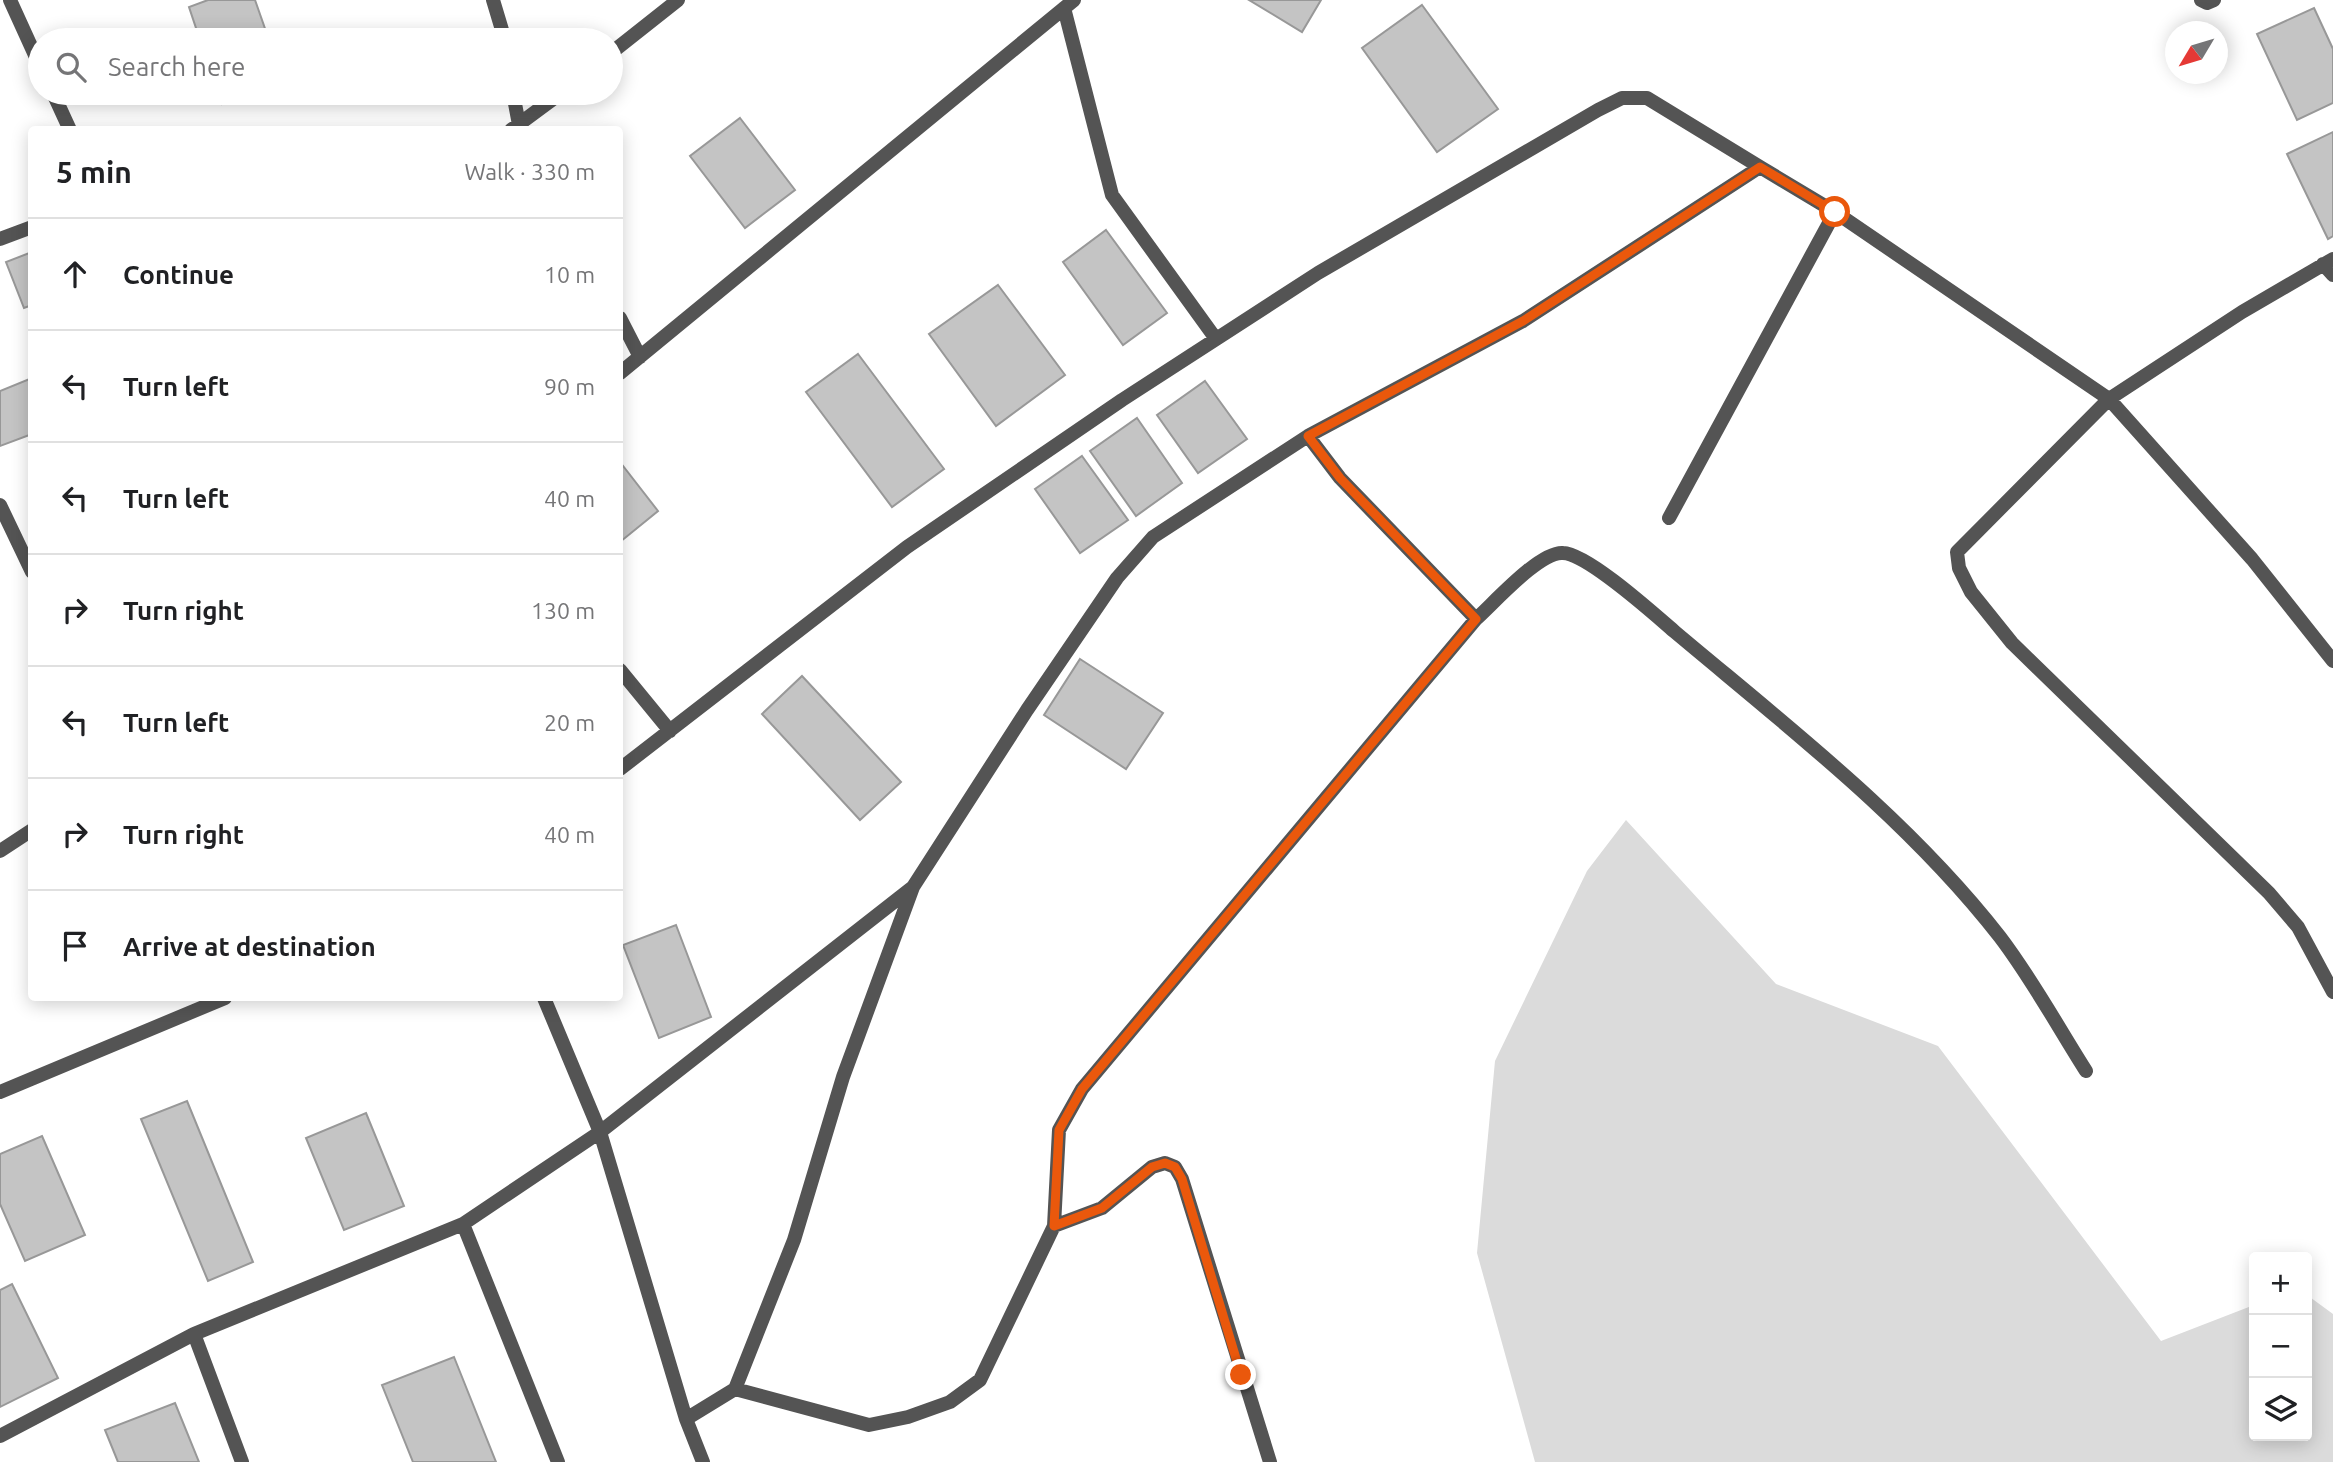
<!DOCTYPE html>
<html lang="en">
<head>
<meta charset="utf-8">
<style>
  body { margin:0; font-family:Ubuntu,sans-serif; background:#f6f6f6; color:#202124 }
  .controls { position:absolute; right:21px; bottom:21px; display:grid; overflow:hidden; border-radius:7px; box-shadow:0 4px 18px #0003 }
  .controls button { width:63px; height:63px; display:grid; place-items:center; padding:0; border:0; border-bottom:2px solid #e0e0e0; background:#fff; color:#202124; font:35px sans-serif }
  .compass { position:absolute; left:2165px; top:21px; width:63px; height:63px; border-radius:50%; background:#fff; box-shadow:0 4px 18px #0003; rotate:232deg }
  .stop { position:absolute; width:21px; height:21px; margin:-16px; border:5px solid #ea580c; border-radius:50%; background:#fff }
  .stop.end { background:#ea580c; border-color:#fff; box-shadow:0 2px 7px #0008 }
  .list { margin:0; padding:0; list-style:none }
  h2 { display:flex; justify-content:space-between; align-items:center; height:91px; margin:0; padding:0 28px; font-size:30px }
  h2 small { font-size:23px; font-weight:400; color:#757577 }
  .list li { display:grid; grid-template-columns:46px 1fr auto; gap:21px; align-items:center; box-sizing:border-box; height:112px; padding:0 28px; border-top:2px solid #e0e0e0 }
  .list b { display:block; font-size:26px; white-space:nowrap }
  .list em { font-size:23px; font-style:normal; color:#757577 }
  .icon { flex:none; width:38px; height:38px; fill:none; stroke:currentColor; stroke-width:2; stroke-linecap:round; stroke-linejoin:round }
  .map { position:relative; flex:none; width:2333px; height:1462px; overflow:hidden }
  .search { position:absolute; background:#fff; box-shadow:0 4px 18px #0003; left:28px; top:28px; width:595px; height:77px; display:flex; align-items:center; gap:18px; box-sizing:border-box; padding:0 24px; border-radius:38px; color:#757577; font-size:26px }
  .panel { position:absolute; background:#fff; box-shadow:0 4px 18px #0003; left:28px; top:126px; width:595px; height:875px; border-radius:7px }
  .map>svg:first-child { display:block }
  .green { fill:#dbdbdb }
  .building { fill:#c4c4c4; stroke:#989898; stroke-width:2 }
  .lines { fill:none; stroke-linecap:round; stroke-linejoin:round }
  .street { stroke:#545454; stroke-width:14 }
  .route { stroke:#ea580c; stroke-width:9 }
</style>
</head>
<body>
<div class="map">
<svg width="2333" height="1462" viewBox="0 0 2333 1462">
  <rect width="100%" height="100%" fill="#fff"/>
  <path class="green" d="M 1626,820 L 1776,984 L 1938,1046 L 2161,1341 L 2254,1305 L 2254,1436 L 2307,1436 L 2307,1295 L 2333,1314 L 2333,1462 L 1535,1462 L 1477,1253 L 1495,1061 L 1587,871 Z"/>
  <path class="building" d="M 208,0 L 255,0 L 269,40 L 200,40 L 189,7 Z
    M 1249,0 L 1321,0 L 1302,32 Z
    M 1422,5 L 1498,109 L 1437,152 L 1362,48 Z
    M 2314,8 L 2333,49 L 2333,103 L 2297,120 L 2257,34 Z
    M 218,93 L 256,93 L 222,104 Z
    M 740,118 L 795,190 L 745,228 L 690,156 Z
    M 2333,132 L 2333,236 L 2328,239 L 2287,154 Z
    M 1106,230 L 1167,313 L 1123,345 L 1063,262 Z
    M 32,252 L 32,305 L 24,308 L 6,262 Z
    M 998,285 L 1065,375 L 996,426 L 929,334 Z
    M 858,354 L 944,469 L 892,507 L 806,392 Z
    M 32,378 L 32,434 L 0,446 L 0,391 Z
    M 1205,381 L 1247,439 L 1198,473 L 1157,415 Z
    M 1137,418 L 1182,483 L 1136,516 L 1090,451 Z
    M 1082,456 L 1128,520 L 1080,553 L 1035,489 Z
    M 620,462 L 658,511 L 620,542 Z
    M 1080,659 L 1163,713 L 1126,769 L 1044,715 Z
    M 802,676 L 901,782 L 860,820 L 762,714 Z
    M 676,925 L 711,1017 L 659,1038 L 623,945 Z
    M 187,1101 L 253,1262 L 208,1281 L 141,1119 Z
    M 366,1113 L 404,1206 L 344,1230 L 306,1138 Z
    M 42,1136 L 85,1235 L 25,1261 L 0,1204 L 0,1154 Z
    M 12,1284 L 58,1378 L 0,1407 L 0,1290 Z
    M 454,1357 L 496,1462 L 413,1462 L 382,1385 Z
    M 175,1403 L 199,1462 L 118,1462 L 105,1430 Z"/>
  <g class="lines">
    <path class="street" d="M 10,0 L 40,66
      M 493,0 L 505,40
      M 2201,0 L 2207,3 L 2214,0
      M 1064,8 L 1112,195 L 1216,339
      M 611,53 L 678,0
      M 53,93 L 70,130
      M 513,93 L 520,130
      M 511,130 L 561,93
      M 1760,167 L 1835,212 L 2109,399 L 2242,312 L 2333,259
      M 0,239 L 32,227
      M 2323,264 L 2333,275
      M 620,318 L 640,357
      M 620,373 L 1074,0
      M 0,505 L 32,572
      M 1669,518 L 1835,212
      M 1476,619 C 1494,603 1540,551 1563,553 C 1588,554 1654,614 1675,632 C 1788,727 1909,820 2000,937 C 2032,979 2058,1027 2086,1071
      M 2333,661 L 2252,559 L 2109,399 L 1957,552 L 1959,568 L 1971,592 L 2012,643 L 2269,893 L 2298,927 L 2333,992
      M 620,670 L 670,731
      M 0,851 L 32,830
      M 544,998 L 600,1132 L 686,1419 L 703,1462
      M 0,1092 L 225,998
      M 463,1224 L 558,1462
      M 1054,1226 L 1102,1208 L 1152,1167 L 1165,1163 L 1175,1167 L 1182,1179 L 1270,1462
      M 194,1334 L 242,1462
      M 735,1389 L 869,1425 L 908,1417 L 950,1402 L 980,1380 L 1054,1226 L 1059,1130 L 1082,1089 L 1476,619 L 1340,478 L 1308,436
      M 686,1419 L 735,1389 L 794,1240 L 843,1077 L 913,887
      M 0,1436 L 194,1334 L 463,1224 L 600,1132 L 913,887 L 1027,710 L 1117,578 L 1153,537 L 1308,436 L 1523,321 L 1760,167 L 1647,98 L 1622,98 L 1598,110 L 1318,273 L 1122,400 L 907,547 L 620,769"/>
  </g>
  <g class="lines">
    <path class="route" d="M 1241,1375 L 1182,1179 L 1175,1167 L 1165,1163 L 1152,1167 L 1102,1208 L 1054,1226 L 1059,1130 L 1082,1089 L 1476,619 L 1340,478 L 1308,436 L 1523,321 L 1760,167 L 1835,212"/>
  </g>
</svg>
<div class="controls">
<button>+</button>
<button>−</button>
<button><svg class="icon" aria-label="layers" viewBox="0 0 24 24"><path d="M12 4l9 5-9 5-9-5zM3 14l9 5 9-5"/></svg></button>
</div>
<svg class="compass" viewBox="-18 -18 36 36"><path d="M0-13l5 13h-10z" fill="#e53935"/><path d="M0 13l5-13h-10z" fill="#757577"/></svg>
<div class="stop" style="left:1835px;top:212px"></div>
<div class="stop end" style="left:1241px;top:1375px"></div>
<div class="search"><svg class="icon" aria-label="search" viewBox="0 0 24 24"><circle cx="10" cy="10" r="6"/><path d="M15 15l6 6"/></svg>Search here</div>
<section class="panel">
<h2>5 min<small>Walk · 330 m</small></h2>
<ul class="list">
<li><svg class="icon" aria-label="ahead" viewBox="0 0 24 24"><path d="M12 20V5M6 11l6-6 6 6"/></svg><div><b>Continue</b></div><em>10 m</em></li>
<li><svg class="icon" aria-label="left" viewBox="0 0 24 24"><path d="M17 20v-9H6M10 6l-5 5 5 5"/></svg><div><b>Turn left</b></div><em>90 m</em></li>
<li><svg class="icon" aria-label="left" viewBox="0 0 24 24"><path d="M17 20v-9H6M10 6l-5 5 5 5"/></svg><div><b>Turn left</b></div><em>40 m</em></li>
<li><svg class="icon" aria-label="right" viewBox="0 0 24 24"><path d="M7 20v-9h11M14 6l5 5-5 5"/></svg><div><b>Turn right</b></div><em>130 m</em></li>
<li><svg class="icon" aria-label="left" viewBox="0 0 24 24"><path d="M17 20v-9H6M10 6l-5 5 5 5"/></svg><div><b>Turn left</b></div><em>20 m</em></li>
<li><svg class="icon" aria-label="right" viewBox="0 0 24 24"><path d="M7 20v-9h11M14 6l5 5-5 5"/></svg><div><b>Turn right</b></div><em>40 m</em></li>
<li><svg class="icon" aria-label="arrive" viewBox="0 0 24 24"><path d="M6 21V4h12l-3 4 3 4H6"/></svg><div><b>Arrive at destination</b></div></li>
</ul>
</section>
</div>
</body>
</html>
